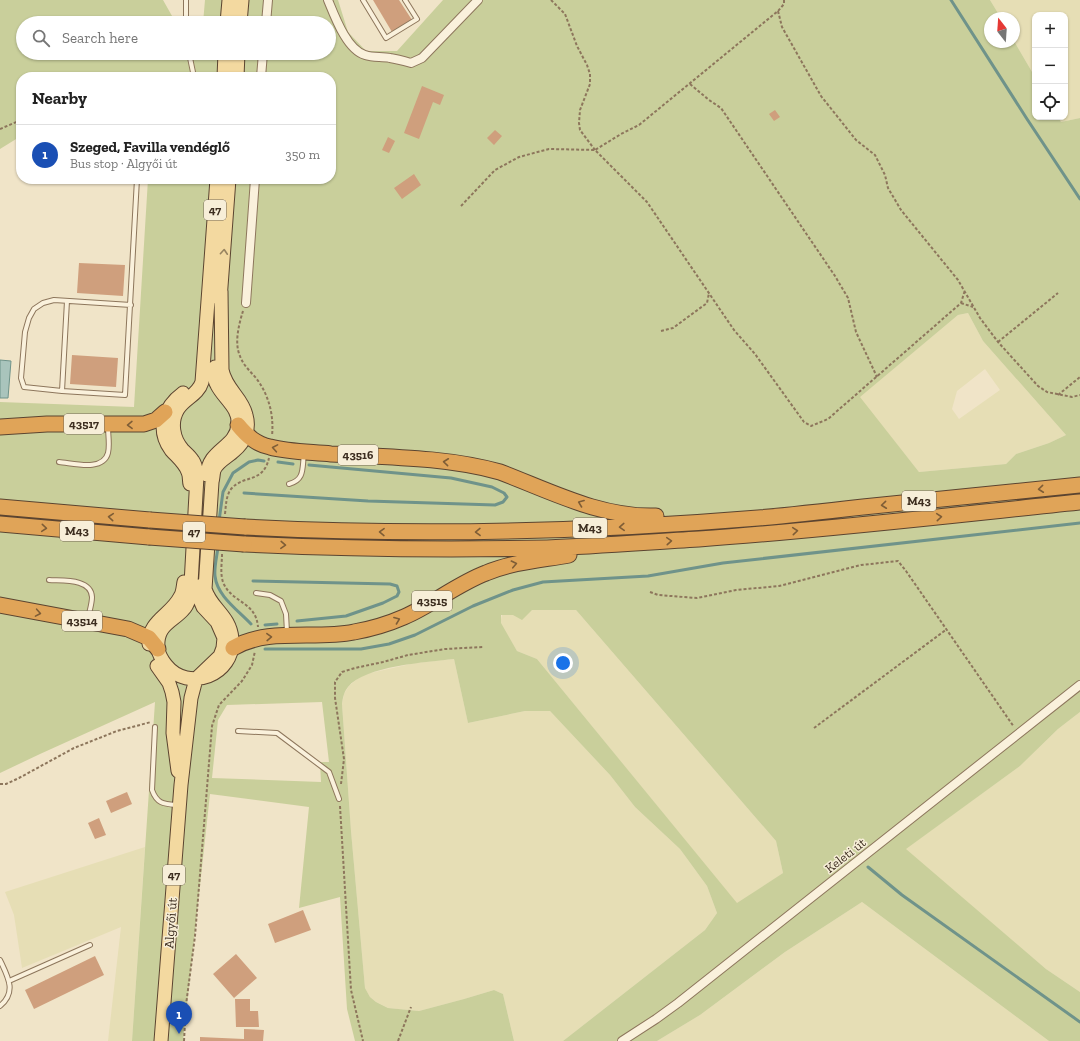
<!DOCTYPE html>
<html lang="en">
<head>
<meta charset="utf-8">
<style>
  body { margin:0; font-family:"Zilla Slab",serif; background:#f2f2f2; color:#222 }
  .controls { position:absolute; right:12px; top:12px; display:grid; overflow:hidden; border-radius:8px; box-shadow:0 1px 3px #0004 }
  .controls button { width:36px; height:36px; display:grid; place-items:center; padding:0; border:0; border-bottom:1px solid #e0e0e0; background:#fff; color:#222; font:20px sans-serif }
  .compass { position:absolute; left:984px; top:12px; width:36px; height:36px; border-radius:50%; background:#fff; box-shadow:0 1px 3px #0004; rotate:343deg }
  .you { position:absolute; left:563px; top:663px; width:14px; height:14px; margin:-10px; border:3px solid #fff; border-radius:50%; background:#1a73e8; box-shadow:0 0 0 6px #1a73e833 }
  .badge { display:grid; place-items:center; width:26px; height:26px; border-radius:50%; background:#0b8043; color:#fff; font-size:13px; font-weight:700 }
  .pin { position:absolute; translate:-50% -33px; filter:drop-shadow(0 1px 2px #0008) }
  .pin::after { content:''; position:absolute; top:21px; width:14px; height:12px; background:inherit; clip-path:polygon(0 0,100% 0,50% 100%) }
  .list { margin:0; padding:0; list-style:none }
  h2 { display:flex; justify-content:space-between; align-items:center; height:52px; margin:0; padding:0 16px; font-size:17px }
  h2 small { font-size:13px; font-weight:400; color:#767676 }
  .list li { display:grid; grid-template-columns:26px 1fr auto; gap:12px; align-items:center; box-sizing:border-box; height:60px; padding:0 16px; border-top:1px solid #e0e0e0 }
  .list b { display:block; font-size:15px; white-space:nowrap }
  .list p { margin:0; font-size:13px; white-space:nowrap; color:#767676 }
  .list em { font-size:13px; font-style:normal; color:#767676 }
  .icon { flex:none; width:22px; height:22px; fill:none; stroke:currentColor; stroke-width:2; stroke-linecap:round; stroke-linejoin:round }
  .map { position:relative; flex:none; width:1080px; height:1041px; overflow:hidden }
  .search { position:absolute; background:#fff; box-shadow:0 1px 3px #0004; left:16px; top:16px; width:320px; height:44px; display:flex; align-items:center; gap:10px; box-sizing:border-box; padding:0 14px; border-radius:22px; color:#767676; font-size:15px }
  .panel { position:absolute; background:#fff; box-shadow:0 1px 3px #0004; left:16px; top:72px; width:320px; height:112px; border-radius:16px }
  .map>svg:first-child { display:block }
  .farmland { fill:#e6deb5; fill-rule:evenodd }
  .green { fill:#c9cf9b; fill-rule:evenodd }
  .water { fill:#a9c4bc; stroke:#6f938a }
  .lines { fill:none; stroke-linecap:round; stroke-linejoin:round }
  .stream { stroke:#6f938a; stroke-width:3 }
  .building { fill:#cf9f7d }
  .service-casing { stroke:#8d765c; stroke-width:6 }
  .minor-casing { stroke:#8d765c; stroke-width:10 }
  .primary-casing { stroke:#5b4430; stroke-width:15 }
  .motorway-casing { stroke:#5b4430; stroke-width:17 }
  .path { stroke:#8d765c; stroke-width:2; stroke-dasharray:3 2; stroke-linecap:butt }
  .service { stroke:#faf1dc; stroke-width:4 }
  .minor { stroke:#faf1dc; stroke-width:8 }
  .primary { stroke:#f3d9a0; stroke-width:13 }
  .motorway { stroke:#e0a458; stroke-width:15 }
  .motorway-bridge-casing { stroke:#5b4430; stroke-width:17; stroke-linecap:butt }
  .motorway-bridge { stroke:#e0a458; stroke-width:15 }
  .oneway { stroke:#988460 }
  .oneway2 { stroke:#7e5d36 }
  .labels { text-anchor:middle; stroke-width:3; stroke-linejoin:round; paint-order:stroke }
  .shield { fill:#f7eed8; stroke:#756857; stroke-width:1 }
  .shield-label { font-size:12px; font-weight:bold; fill:#3d2e20 }
  .street-label { font-size:13px; fill:#3d2e20; stroke:#f7eed8 }
</style>
</head>
<body>
<div class="map">
<svg width="1080" height="1041" viewBox="0 0 1080 1041">
  <rect width="100%" height="100%" fill="#f0e4c8"/>
  <path class="farmland" d="M 990,0 L 1080,0 L 1080,118 L 1061,122 L 1058,117 L 1065,117 L 1065,15 L 1035,15 L 1035,77 L 1014,41 L 1014,18 L 1001,18 Z
    M 968,313 L 983,341 L 1066,435 L 1049,443 L 1016,454 L 1006,464 L 919,472 L 859,397 L 958,315 ZM 985,369 L 1000,390 L 959,419 L 952,409 L 957,391 Z
    M 532,610 L 576,610 L 776,841 L 783,873 L 737,904 L 537,659 L 517,651 L 500,623 L 502,615 L 513,615 Z
    M 454,659 L 468,723 L 525,711 L 550,711 L 610,775 L 635,807 L 680,849 L 707,886 L 717,913 L 705,930 L 563,1041 L 514,1041 L 503,994 L 494,990 L 464,999 L 419,1011 L 388,1008 L 376,1002 L 370,997 L 365,988 L 351,831 L 342,704 L 344,694 L 349,686 L 356,680 L 366,674 L 415,663 Z
    M 1080,712 L 1080,992 L 1046,969 L 905,849 L 1020,766 L 1058,729 Z
    M 145,847 L 132,1041 L 108,1041 L 121,927 L 22,968 L 14,915 L 5,892 Z
    M 862,902 L 1049,1041 L 657,1041 L 700,1015 L 785,952 Z"/>
  <path class="green" d="M 0,0 L 163,0 L 176,23 L 23,23 L 23,53 L 329,53 L 329,23 L 203,23 L 205,0 L 338,0 L 348,32 L 366,51 L 397,51 L 443,0 L 990,0 L 1001,18 L 990,18 L 990,42 L 1014,41 L 1035,77 L 1035,117 L 1058,117 L 1061,122 L 1080,118 L 1080,712 L 1058,729 L 1020,766 L 906,849 L 1046,969 L 1080,992 L 1080,1041 L 1049,1041 L 862,902 L 785,952 L 700,1015 L 657,1041 L 563,1041 L 705,930 L 717,913 L 707,886 L 680,849 L 635,807 L 610,775 L 550,711 L 525,711 L 468,723 L 454,659 C 428,662 364,666 348,687 C 344,692 343,697 342,704 L 351,831 L 365,988 L 370,997 L 376,1002 L 388,1008 L 419,1011 L 464,999 L 494,990 L 503,994 L 514,1041 L 355,1041 L 347,1009 L 340,897 L 299,908 L 309,807 L 210,794 L 183,1041 L 132,1041 L 155,702 L 40,754 L 0,773 L 0,402 L 134,407 L 148,179 L 331,179 L 331,77 L 21,77 L 21,136 L 0,149 ZM 968,313 L 983,341 L 1066,435 L 1049,443 L 1016,454 L 1006,464 L 919,472 L 860,397 L 958,315 ZM 532,610 L 576,610 L 776,841 L 783,873 L 737,903 L 537,659 L 517,651 L 501,623 L 501,615 L 513,615 L 522,620 ZM 322,702 L 329,762 L 320,762 L 321,782 L 212,778 L 218,720 L 227,705 Z"/>
  <path class="water" d="M 0,360 L 11,361 L 8,398 L 0,398 Z"/>
  <g class="lines">
    <path class="stream" d="M 951,0 L 1027,119 L 1080,199
      M 278,462 L 293,464
      M 244,493 L 368,501 L 495,505 L 503,502 L 507,497 L 504,493 L 492,487 L 451,478 L 309,465
      M 219,521 L 223,492 L 233,473 L 249,462 L 258,460 L 264,461
      M 218,547 C 217,556 214,567 215,576 C 217,596 238,610 251,624
      M 253,581 L 390,584 L 397,586 L 399,592 L 397,596 L 383,603 L 346,616 L 297,621
      M 265,625 L 277,624
      M 265,649 L 361,649 L 389,644 L 415,635 L 473,606 L 513,590 L 543,582 L 648,576 L 723,563 L 1080,523
      M 868,867 L 902,895 L 1080,1022"/>
  </g>
  <path class="building" d="M 373,0 L 399,0 L 412,20 L 392,32 Z
    M 422,86 L 444,95 L 440,105 L 433,102 L 419,139 L 404,133 Z
    M 775,110 L 780,117 L 774,121 L 769,114 Z
    M 495,130 L 502,136 L 494,145 L 487,138 Z
    M 388,137 L 395,141 L 389,153 L 382,150 Z
    M 414,174 L 421,185 L 402,199 L 394,188 Z
    M 79,263 L 125,265 L 123,296 L 77,293 Z
    M 72,355 L 118,358 L 116,387 L 70,384 Z
    M 127,792 L 132,804 L 111,813 L 106,801 Z
    M 99,818 L 106,835 L 95,839 L 88,823 Z
    M 303,910 L 311,930 L 275,943 L 268,924 Z
    M 236,954 L 257,978 L 234,998 L 213,974 Z
    M 95,956 L 104,975 L 34,1009 L 25,990 Z
    M 235,999 L 250,999 L 250,1011 L 258,1011 L 259,1027 L 236,1027 Z
    M 244,1029 L 264,1030 L 263,1041 L 200,1041 L 200,1037 L 244,1039 Z"/>
  <g class="lines">
    <g class="service-casing">
      <path id="service" d="M 363,0 L 386,38 L 417,19 L 405,0
        M 186,23 L 186,0
        M 189,53 L 194,77
        M 131,305 L 54,300 L 43,303 L 34,309 L 29,318 L 25,332 L 21,378 L 24,387 L 62,391 L 125,395 L 137,179
        M 62,391 L 67,301
        M 59,462 C 73,463 103,472 108,453 C 110,445 108,435 108,427
        M 289,484 C 305,480 302,468 304,454
        M 49,580 C 62,581 91,578 92,597 C 92,604 89,612 88,619
        M 256,593 L 270,595 L 281,601 L 286,614 L 287,632
        M 155,727 L 152,790 C 157,804 164,804 177,805
        M 238,731 L 277,733 L 329,772 L 339,799
        M 0,960 C 8,977 17,992 0,1006
        M 9,981 L 90,945"/>
    </g>
    <g class="minor-casing">
      <path id="minor" d="M 328,0 C 335,17 347,50 365,55 C 374,58 382,56 390,58 C 397,59 404,61 411,63 L 422,58 L 478,0
        M 266,23 L 268,0
        M 261,77 L 263,53
        M 246,303 L 255,179
        M 622,1041 L 656,1019 L 678,1003 L 1080,685"/>
    </g>
    <g class="primary-casing">
      <path id="primary" d="M 227,23 L 229,0
        M 240,23 L 242,0
        M 224,77 L 225,53
        M 237,77 L 238,53
        M 217,179 L 202,382 C 198,395 185,398 178,409 C 170,422 173,439 183,450 C 186,453 190,456 193,461 C 196,465 196,471 197,476 L 191,584 C 190,593 190,603 183,610 C 171,623 156,625 158,649 C 159,655 162,660 166,665 C 188,693 235,675 232,639 C 230,615 211,609 205,589 L 212,482 C 213,479 213,474 214,470 C 218,461 228,457 234,451 C 245,442 250,429 246,415 C 242,397 226,390 222,370 L 221,291
        M 220,300 L 229,179
        M 183,393 C 164,407 156,429 171,450 C 177,457 185,463 188,472 C 190,476 189,481 190,484
        M 207,475 C 208,449 236,448 238,425 C 240,408 224,399 217,385 C 214,380 214,373 215,367
        M 149,644 C 148,621 171,615 180,597 C 183,593 183,587 184,582
        M 157,666 L 169,683 L 172,692 L 174,702 L 173,733 L 178,771
        M 161,1041 L 181,785 L 191,698 L 196,679 L 220,656 L 223,648 L 224,638 L 217,622 L 203,607 L 200,600 L 199,586"/>
    </g>
    <g class="motorway-casing">
      <path id="motorway" d="M 238,425 C 247,436 256,444 270,447 C 288,452 311,452 331,454 C 386,457 447,457 500,472 C 550,491 601,518 656,516
        M 0,427 L 47,424 L 144,424 L 156,420 L 165,412
        M 0,507 L 150,520
        M 0,524 L 149,537
        M 245,527 C 416,536 588,532 758,518 C 793,515 828,511 863,507 C 935,500 1008,492 1080,485
        M 244,544 C 345,549 446,550 547,548 C 598,546 648,542 699,539 C 826,530 953,515 1080,502
        M 0,605 L 128,629 L 149,638 L 158,649
        M 233,648 C 268,627 315,640 354,632 C 371,629 388,624 404,617 C 432,605 457,584 486,573 C 512,562 541,560 569,555"/>
    </g>
    <path class="path" d="M 551,0 L 565,14 L 577,46 L 587,65 L 590,74 L 590,84 L 580,110 L 579,123 L 580,130 L 595,150
      M 784,0 L 784,4 L 778,11 L 639,125 L 621,134 L 595,150 L 647,202 L 734,330 L 755,354 L 804,422 L 811,426 L 828,419 L 961,303 L 965,290
      M 778,11 L 782,27 L 821,96 L 856,140 L 875,155 L 885,175 L 888,188 L 901,210 L 958,280 L 980,318 L 998,342 L 1038,386 L 1047,392 L 1072,397 L 1080,395
      M 690,84 L 709,100 L 721,108 L 835,276 L 848,298 L 856,332 L 877,377
      M 0,129 L 21,120
      M 461,206 L 495,170 L 519,157 L 549,149 L 595,150
      M 961,303 L 973,307
      M 243,311 C 239,324 234,343 240,356 C 243,365 250,371 256,378 C 269,395 274,415 272,436
      M 661,331 L 673,328 L 707,303 L 709,293
      M 998,342 L 1058,293
      M 1058,395 L 1080,377
      M 225,514 C 226,505 226,496 231,489 C 244,474 263,484 269,458
      M 222,554 C 222,563 220,573 223,582 C 231,603 256,601 258,627
      M 650,592 L 658,595 L 697,598 L 736,590 L 779,586 L 861,565 L 898,561 L 906,571 L 1014,727
      M 814,728 L 947,629
      M 0,784 L 6,784 L 19,778 L 74,748 L 117,731 L 151,722
      M 341,784 L 344,759 L 335,698 L 335,682 L 342,672 L 355,668 L 383,662 L 408,655 L 445,649 L 484,647
      M 340,806 L 351,990 L 363,1041
      M 184,1041 L 186,1005 L 195,936 L 212,726 L 219,705 L 242,681 L 252,665 L 255,651
      M 398,1041 L 411,1007"/>
    <use href="#service" class="service"/>
    <use href="#minor" class="minor"/>
    <use href="#primary" class="primary"/>
    <use href="#motorway" class="motorway"/>
    <g class="motorway-bridge-casing">
      <path id="motorway-bridge" d="M 150,520 L 245,527
        M 149,537 L 244,544"/>
    </g>
    <use href="#motorway-bridge" class="motorway-bridge"/>
  </g>
  <defs><path id="oneway-chevron" d="M-2-3.5L2.5 0L-2 3.5" fill="none" stroke-width="1.6" stroke-linecap="round" stroke-linejoin="round"/></defs>
  <use class="oneway" href="#oneway-chevron" transform="translate(224 252) rotate(-86)"/>
  <g class="oneway2">
    <use href="#oneway-chevron" transform="translate(130 425) rotate(179)"/>
    <use href="#oneway-chevron" transform="translate(275 448) rotate(-170)"/>
    <use href="#oneway-chevron" transform="translate(446 462) rotate(-174)"/>
    <use href="#oneway-chevron" transform="translate(1041 489) rotate(174)"/>
    <use href="#oneway-chevron" transform="translate(581 503) rotate(-159)"/>
    <use href="#oneway-chevron" transform="translate(884 505) rotate(174)"/>
    <use href="#oneway-chevron" transform="translate(111 517) rotate(-175)"/>
    <use href="#oneway-chevron" transform="translate(939 517) rotate(-5)"/>
    <use href="#oneway-chevron" transform="translate(622 527) rotate(177)"/>
    <use href="#oneway-chevron" transform="translate(44 528) rotate(5)"/>
    <use href="#oneway-chevron" transform="translate(795 531) rotate(-5)"/>
    <use href="#oneway-chevron" transform="translate(382 532) rotate(-179)"/>
    <use href="#oneway-chevron" transform="translate(478 532) rotate(179)"/>
    <use href="#oneway-chevron" transform="translate(669 541) rotate(-4)"/>
    <use href="#oneway-chevron" transform="translate(283 545) rotate(3)"/>
    <use href="#oneway-chevron" transform="translate(514 564) rotate(-12)"/>
    <use href="#oneway-chevron" transform="translate(38 613) rotate(10)"/>
    <use href="#oneway-chevron" transform="translate(397 620) rotate(-21)"/>
    <use href="#oneway-chevron" transform="translate(269 637) rotate(-2)"/>
  </g>
  <g class="labels">
    <g class="shield">
      <rect x="204" y="200" width="22" height="20" rx="3"/>
      <rect x="64" y="414" width="40" height="20" rx="3"/>
      <rect x="338" y="445" width="40" height="20" rx="3"/>
      <rect x="902" y="491" width="34" height="20" rx="3"/>
      <rect x="573" y="518" width="34" height="20" rx="3"/>
      <rect x="60" y="521" width="34" height="20" rx="3"/>
      <rect x="183" y="522" width="22" height="20" rx="3"/>
      <rect x="412" y="591" width="40" height="20" rx="3"/>
      <rect x="62" y="611" width="40" height="20" rx="3"/>
      <rect x="163" y="865" width="22" height="20" rx="3"/>
    </g>
    <g class="shield-label">
      <text x="215" y="214">47</text>
      <text x="84" y="428">43517</text>
      <text x="358" y="459">43516</text>
      <text x="919" y="505">M43</text>
      <text x="590" y="532">M43</text>
      <text x="77" y="535">M43</text>
      <text x="194" y="536">47</text>
      <text x="432" y="605">43515</text>
      <text x="82" y="625">43514</text>
      <text x="174" y="879">47</text>
    </g>
    <g class="street-label">
      <text transform="translate(845 855) rotate(-38)" y="5">Keleti út</text>
      <text transform="translate(170 923) rotate(-86)" y="5">Algyői út</text>
    </g>
  </g>
</svg>
<div class="controls">
<button>+</button>
<button>−</button>
<button><svg class="icon" aria-label="locate" viewBox="0 0 24 24"><circle cx="12" cy="12" r="6"/><path d="M12 2v4M12 18v4M2 12h4M18 12h4"/></svg></button>
</div>
<svg class="compass" viewBox="-18 -18 36 36"><path d="M0-13l5 13h-10z" fill="#e53935"/><path d="M0 13l5-13h-10z" fill="#767676"/></svg>
<div class="you"></div>
<div class="pin badge" style="left:179px;top:1034px;background:#1a4fb4">1</div>
<div class="search"><svg class="icon" aria-label="search" viewBox="0 0 24 24"><circle cx="10" cy="10" r="6"/><path d="M15 15l6 6"/></svg>Search here</div>
<section class="panel">
<h2>Nearby<small></small></h2>
<ul class="list">
<li><span class="badge" style="background:#1a4fb4">1</span><div><b>Szeged, Favilla vendéglő</b><p>Bus stop · Algyői út</p></div><em>350 m</em></li>
</ul>
</section>
</div>
</body>
</html>
